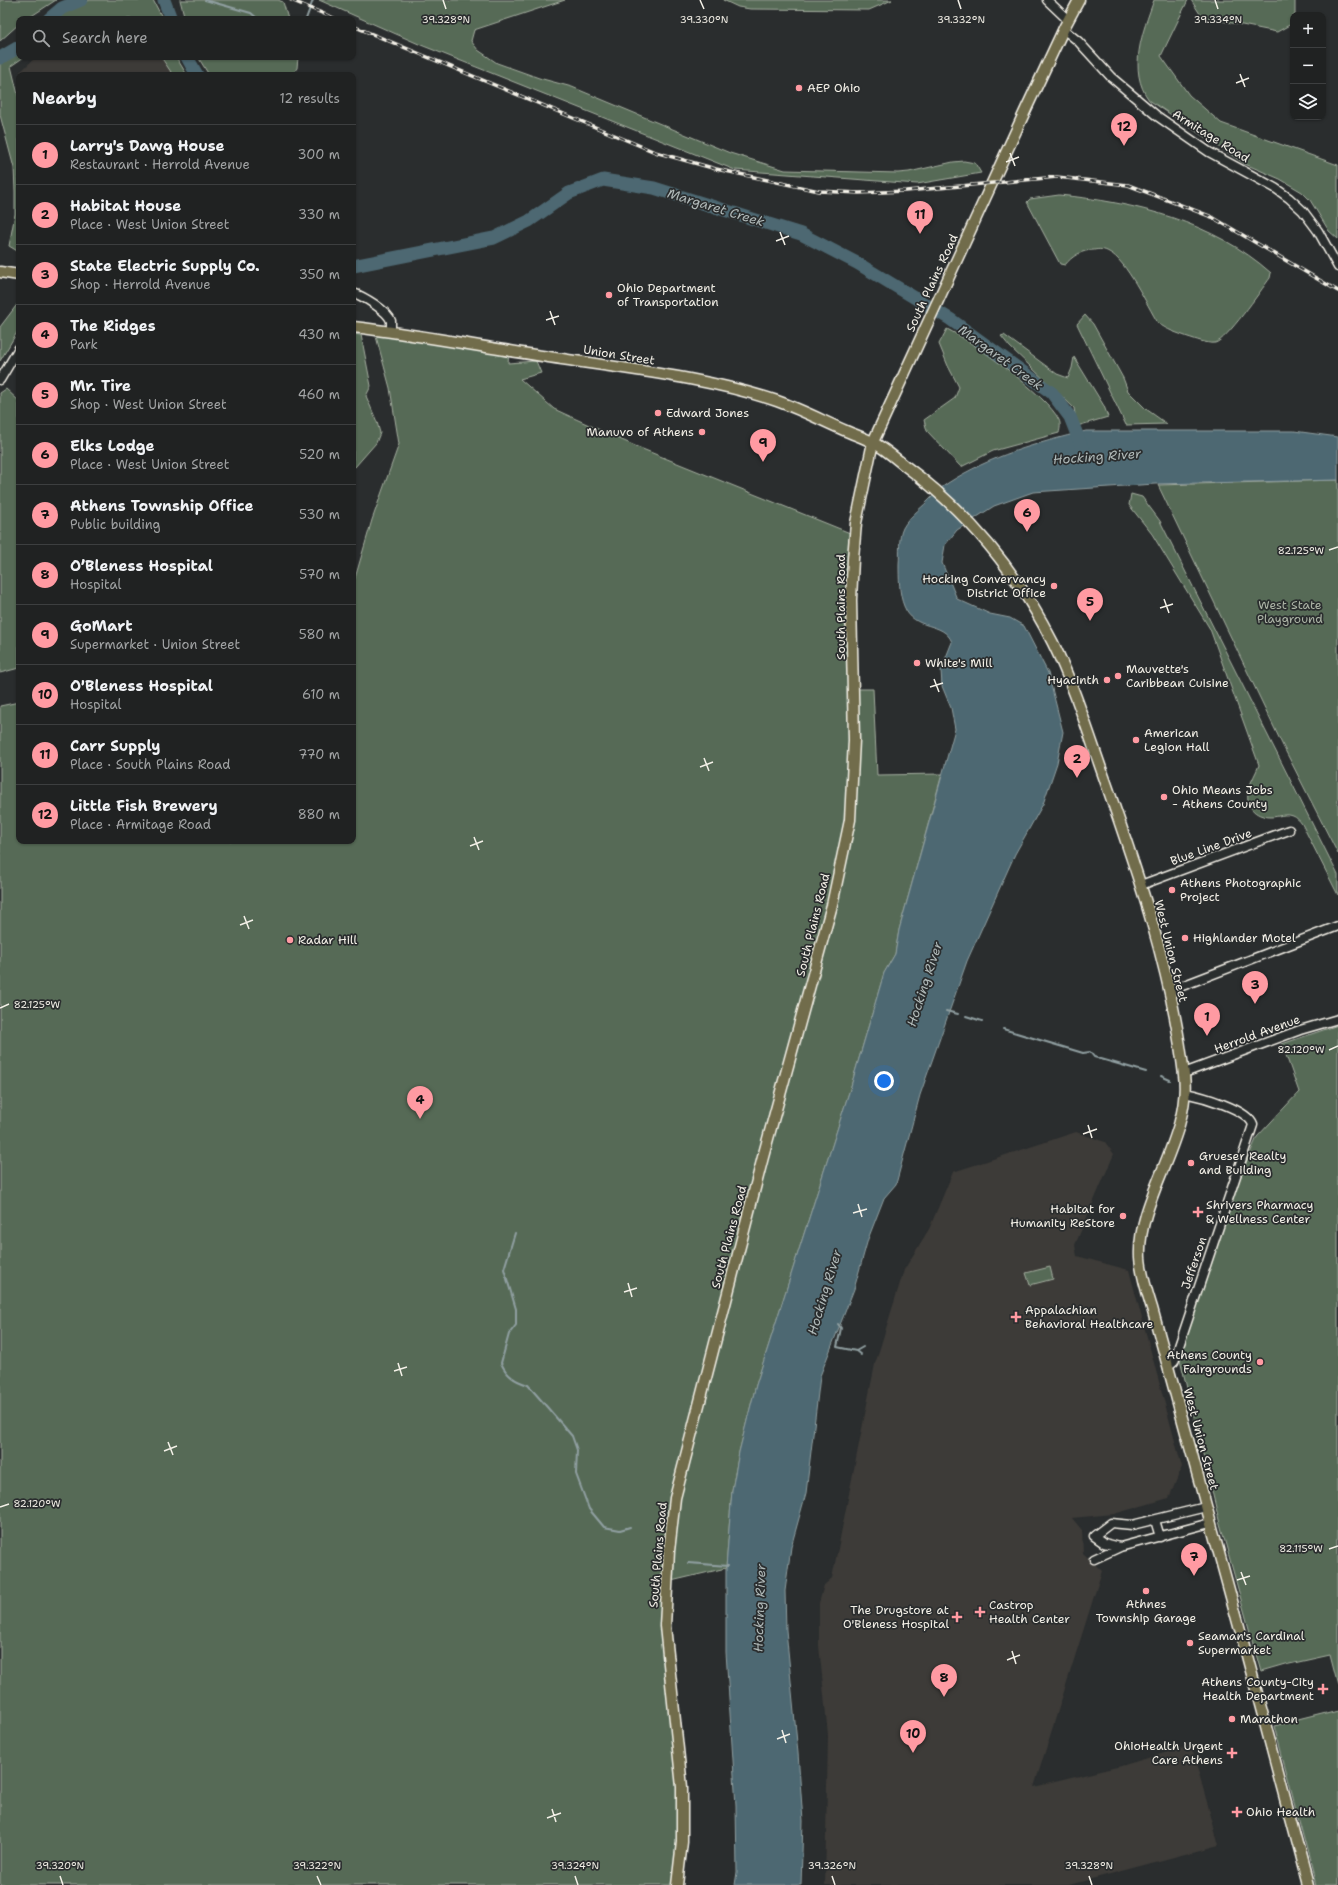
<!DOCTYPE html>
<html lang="en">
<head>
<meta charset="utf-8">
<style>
  body { margin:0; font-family:"Shantell Sans",sans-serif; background:#2d2f2f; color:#f1f3f6 }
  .controls { position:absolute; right:12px; top:12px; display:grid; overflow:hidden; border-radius:8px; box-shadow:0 1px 3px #0004 }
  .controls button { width:36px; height:36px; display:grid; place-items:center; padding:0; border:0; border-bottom:1px solid #3d3f40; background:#202222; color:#f1f3f6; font:20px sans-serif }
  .you { position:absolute; left:884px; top:1081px; width:14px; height:14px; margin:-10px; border:3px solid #fff; border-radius:50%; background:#1a73e8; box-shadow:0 0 0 6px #1a73e833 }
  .badge { display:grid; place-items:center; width:26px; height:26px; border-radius:50%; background:#ff9aa2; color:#111; font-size:13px; font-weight:700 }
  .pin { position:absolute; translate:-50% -33px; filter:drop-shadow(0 1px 2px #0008) }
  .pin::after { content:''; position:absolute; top:21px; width:14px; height:12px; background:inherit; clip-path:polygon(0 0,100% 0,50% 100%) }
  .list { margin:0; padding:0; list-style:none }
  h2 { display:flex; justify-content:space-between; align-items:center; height:52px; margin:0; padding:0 16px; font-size:17px }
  h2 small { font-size:13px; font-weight:400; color:#a2a4a5 }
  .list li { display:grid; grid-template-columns:26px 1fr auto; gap:12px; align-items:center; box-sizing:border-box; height:60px; padding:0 16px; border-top:1px solid #3d3f40 }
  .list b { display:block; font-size:15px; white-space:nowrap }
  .list p { margin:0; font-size:13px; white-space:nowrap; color:#a2a4a5 }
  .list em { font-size:13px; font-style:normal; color:#a2a4a5 }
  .icon { flex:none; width:22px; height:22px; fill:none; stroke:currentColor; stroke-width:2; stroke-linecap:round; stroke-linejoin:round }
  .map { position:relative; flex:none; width:1338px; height:1885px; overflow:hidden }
  .search { position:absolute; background:#202222; box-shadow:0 1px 3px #0004; left:16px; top:16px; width:340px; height:44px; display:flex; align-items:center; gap:10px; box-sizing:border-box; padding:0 14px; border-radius:8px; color:#a2a4a5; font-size:15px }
  .panel { position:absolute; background:#202222; box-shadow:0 1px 3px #0004; left:16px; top:72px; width:340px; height:772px; border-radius:8px }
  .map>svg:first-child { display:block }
  .built { fill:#3c3a37 }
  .green { fill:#566b57; stroke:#a5aea0 }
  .water { fill:#4d6872; stroke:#909fa1 }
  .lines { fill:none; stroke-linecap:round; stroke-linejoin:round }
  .stream { stroke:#909fa1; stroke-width:2 }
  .river { stroke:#4d6872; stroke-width:13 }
  .minor-casing { stroke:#f4f1e8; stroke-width:11 }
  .major-casing { stroke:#f4f1e8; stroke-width:13 }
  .minor { stroke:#2a2d2e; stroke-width:8 }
  .major { stroke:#716c4b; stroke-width:10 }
  .rail-casing { stroke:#f4f1e8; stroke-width:3.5 }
  .rail { stroke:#2a2d2e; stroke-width:2; stroke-dasharray:6; stroke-linecap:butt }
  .ticks { fill:none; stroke:#f4f1e8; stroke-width:1.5 }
  .poi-dot { fill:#ff9aa2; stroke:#2a2d2e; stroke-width:1.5 }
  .labels { text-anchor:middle; stroke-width:3.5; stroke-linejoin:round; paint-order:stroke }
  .poi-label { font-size:12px; fill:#f4f1e8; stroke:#2a2d2e; text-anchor:start }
  .street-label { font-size:12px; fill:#f4f1e8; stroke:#2a2d2e }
  .park-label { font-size:12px; fill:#adb5a7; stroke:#2a2d2e }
  .water-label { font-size:13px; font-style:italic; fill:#b1bab9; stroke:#2a2d2e }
  .ticks-label { font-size:10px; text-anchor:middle; fill:#f4f1e8; stroke:#2a2d2e; stroke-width:3.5; stroke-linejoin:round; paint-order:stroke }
</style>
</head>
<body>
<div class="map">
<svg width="1338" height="1885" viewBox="0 0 1338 1885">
  <rect width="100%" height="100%" fill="#2a2d2e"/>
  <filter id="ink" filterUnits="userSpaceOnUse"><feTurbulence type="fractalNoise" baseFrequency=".025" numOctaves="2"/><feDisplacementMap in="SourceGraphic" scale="8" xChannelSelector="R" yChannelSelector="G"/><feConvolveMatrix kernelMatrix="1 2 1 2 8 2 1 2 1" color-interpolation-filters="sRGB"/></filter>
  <g filter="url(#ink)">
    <path class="built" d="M 36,57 L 161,57 L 173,75 L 21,75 L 20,72 Z
      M 1076,1132 L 1105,1142 L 1114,1154 L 1075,1245 L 1077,1256 L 1129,1270 L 1182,1467 L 1169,1498 L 1114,1514 L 1072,1518 L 1082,1530 L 1083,1553 L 1102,1571 L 1034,1787 L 1121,1766 L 1191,1745 L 1219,1845 L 1069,1885 L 825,1885 L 828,1735 L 819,1646 L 819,1603 L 824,1585 L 832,1578 L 875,1364 L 904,1270 L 929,1229 L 953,1172 Z"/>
    <path class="green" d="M 0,0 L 56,0 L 27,19 L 19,19 L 19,24 L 0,41 Z
      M 90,0 L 153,0 L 163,19 L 50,19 L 54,15 Z
      M 180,0 L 278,0 L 283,2 L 288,19 L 185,19 Z
      M 319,0 L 565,0 L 474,30 L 471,41 L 478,50 L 497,63 L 539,78 L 572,87 L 730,153 L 785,170 L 898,173 L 909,172 L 953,162 L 964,161 L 975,163 L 981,173 L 917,184 L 735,170 L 421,45 Z
      M 723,0 L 892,0 L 869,10 L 750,9 L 738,7 Z
      M 1154,0 L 1188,0 L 1161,56 L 1189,95 L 1221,123 L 1338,165 L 1338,239 L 1329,231 L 1310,200 L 1302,192 L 1280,179 L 1245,164 L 1149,100 C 1127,70 1143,31 1154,0 Z
      M 1191,0 L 1295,0 L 1295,15 L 1293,15 L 1293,23 L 1277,32 L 1202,17 Z
      M 19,47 L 19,57 L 24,57 L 11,66 L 19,99 L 19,252 L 9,246 L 15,214 L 15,191 L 14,168 L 0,115 L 0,60 L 7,58 Z
      M 161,57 L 176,57 L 187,75 L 173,75 Z
      M 198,57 L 298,57 L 297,68 L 292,75 L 209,75 Z
      M 1059,195 C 1134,202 1214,222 1271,273 L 1270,278 C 1261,290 1226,341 1215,343 C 1207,344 1195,339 1188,337 C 1177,333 1167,330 1158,323 C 1147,305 1126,260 1109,252 C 1104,249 1099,249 1094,250 C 1082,250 1072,256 1065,265 L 1060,264 L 1027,202 L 1030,199 Z
      M 19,302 L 19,329 L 0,361 L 0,327 Z
      M 1085,315 L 1093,324 L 1123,378 L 1128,391 L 1146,409 L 1167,424 L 1126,425 L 1077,324 Z
      M 374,329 L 509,351 L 508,363 L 536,361 L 541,373 L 520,379 L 554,409 L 635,446 L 855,535 L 855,689 L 873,689 L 877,775 L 942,774 L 899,930 L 895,954 L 884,973 L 851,1086 L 756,1385 L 739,1452 L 732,1490 L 726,1568 L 667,1582 L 678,1739 L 677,1885 L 0,1885 L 0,706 L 19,702 L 19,841 L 353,841 L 353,585 L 372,520 L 399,444 L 390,388 Z
      M 947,329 C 972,341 1048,396 1059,420 C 1061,424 1060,429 1059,433 L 993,451 L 961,467 L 927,431 L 924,420 L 955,398 L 959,387 L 948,366 L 939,344 Z
      M 353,334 L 361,335 L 371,386 L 366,396 L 377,422 L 380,433 L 376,443 L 355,467 L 353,466 Z
      M 1004,335 L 1057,374 L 1068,378 L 1072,368 L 1074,357 L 1104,406 L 1108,417 L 1077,426 L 1074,408 L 1010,347 L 1001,336 Z
      M 6,389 L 19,401 L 19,668 L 0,673 L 0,393 Z
      M 1338,480 L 1338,854 L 1283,746 L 1158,485 Z
      M 1131,494 L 1142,497 L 1160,521 L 1338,875 L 1338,895 L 1302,824 C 1300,821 1296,817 1293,816 C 1285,813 1278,817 1271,817 C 1254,817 1244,805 1249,788 C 1251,781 1256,773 1259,765 L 1210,629 L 1152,534 L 1129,505 Z
      M 1338,1025 L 1338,1686 L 1330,1655 L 1285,1665 L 1261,1672 L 1219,1520 L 1179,1355 L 1240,1177 L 1257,1137 L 1299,1092 L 1282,1044 Z
      M 1050,1267 L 1053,1279 L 1030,1285 L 1026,1273 Z
      M 1338,1710 L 1338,1885 L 1316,1885 L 1274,1726 Z"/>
    <path class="water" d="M 1086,431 L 1294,431 L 1338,437 L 1338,480 L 1155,484 L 1033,492 L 994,506 L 957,530 L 945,545 L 942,563 L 957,599 L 990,614 L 1010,618 L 1024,626 L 1048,673 L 1063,732 L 1057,763 L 1043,804 L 1015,854 L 967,961 L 920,1095 L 896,1184 L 884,1198 L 868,1239 L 854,1289 L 820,1376 L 806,1493 L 791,1547 L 785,1591 L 786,1630 L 798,1753 L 803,1821 L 801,1885 L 735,1885 L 737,1872 L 736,1806 L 726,1652 L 726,1568 L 732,1490 L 739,1452 L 756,1385 L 851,1086 L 884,973 L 895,954 L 899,930 L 955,729 L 951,708 L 942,686 L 941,670 L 952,642 C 943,620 914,632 904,606 C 899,594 899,577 899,564 C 900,553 898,538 903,528 C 909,517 919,510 928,501 C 934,495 940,488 948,483 C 990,456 1037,443 1086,431 Z"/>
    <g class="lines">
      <path class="stream" d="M 205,0 L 251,13 L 258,19
        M 306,19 L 313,0
        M 946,1011 L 958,1014
        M 966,1016 L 982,1021
        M 1003,1029 L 1083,1053 L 1090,1052 L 1094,1057 L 1146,1072
        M 1161,1076 L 1170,1080
        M 515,1233 L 504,1269 L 516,1309 L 516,1325 L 509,1334 L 501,1363 C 507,1376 515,1381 528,1385 L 572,1436 L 577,1450 L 576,1474 L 589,1509 L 604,1527 L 620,1530 L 630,1527
        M 838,1324 L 841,1328 L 837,1347 L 856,1351 L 861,1355
        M 856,1351 L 863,1347
        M 688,1563 L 728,1566"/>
      <path class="river" d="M 164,0 L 171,19
        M 49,19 L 62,8 L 81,0
        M 187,57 L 197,75
        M 0,58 L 19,47
        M 353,266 L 494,238 L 529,221 L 569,193 L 603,180 L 654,188 L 801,234 L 857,263 L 950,319 L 1052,393 L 1070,417 L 1083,450"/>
      <g class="minor-casing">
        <path id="minor" d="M 1047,0 L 1068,20
          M 1063,29 L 1078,41 L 1111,77 L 1157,116 L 1209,152 L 1275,188 L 1289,198 L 1303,211 L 1318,231 L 1338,267
          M 353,293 C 363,296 388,311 391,321 C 391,324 391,328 391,331
          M 0,380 L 19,348
          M 1141,885 L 1289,830
          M 1169,991 L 1338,926
          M 1184,1073 L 1300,1030 L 1338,1019
          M 1168,1366 L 1174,1361 L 1253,1125 C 1248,1109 1200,1096 1185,1093
          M 1155,1520 L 1160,1537
          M 1120,1547 L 1104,1543 L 1094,1536 L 1111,1523 L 1132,1525 L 1206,1507
          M 1094,1559 L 1120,1547 L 1210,1523"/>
      </g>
      <g class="major-casing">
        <path id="major" d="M 0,272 L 19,275
          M 353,327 C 423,335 492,349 562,359 C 633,370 708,378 777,401 C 800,409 823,421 846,431 C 855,435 865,438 874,443 C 885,449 894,457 904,465 C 967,511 1018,573 1053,643 C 1074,686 1088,732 1104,777 C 1138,874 1172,972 1184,1075 C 1192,1136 1137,1198 1140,1257 C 1141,1274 1147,1292 1152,1308 L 1246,1652 L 1308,1885
          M 677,1885 L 682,1842 L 682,1787 L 665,1626 L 669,1551 L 675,1498 L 763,1157 L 832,905 L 850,820 L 854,740 L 851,600 L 853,559 L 856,523 L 873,442 L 1027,107 L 1065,26 L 1079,0"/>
      </g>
      <use href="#minor" class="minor"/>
      <use href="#major" class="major"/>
      <g class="rail-casing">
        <path id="rail" d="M 291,0 L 336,19
          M 353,26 L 655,152 L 716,169 L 819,191 L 859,193 L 906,191 L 1057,177 L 1128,185 L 1212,217 L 1338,291"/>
      </g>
      <use href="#rail" class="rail"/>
    </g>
  </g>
  <path class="ticks" d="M 443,0 L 446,9M 700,0 L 704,9M 958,0 L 961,9M 1215,0 L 1218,9M 1240,74 L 1245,87M 1236,83 L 1249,78M 1010,153 L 1015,166M 1006,162 L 1019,157M 780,232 L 785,245M 776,241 L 789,236M 550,311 L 555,325M 546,320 L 559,316M 1329,550 L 1338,547M 1164,599 L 1169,613M 1160,608 L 1173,604M 934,679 L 939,692M 930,687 L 943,683M 704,758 L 709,771M 700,767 L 713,762M 474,837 L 479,850M 470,846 L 483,841M 244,916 L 249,929M 240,925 L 253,920M 0,1008 L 9,1004M 1329,1050 L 1338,1046M 1088,1125 L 1092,1138M 1083,1134 L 1097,1129M 858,1204 L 862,1217M 853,1213 L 867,1209M 628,1283 L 632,1297M 624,1292 L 637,1288M 398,1363 L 402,1376M 394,1371 L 407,1367M 168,1442 L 173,1455M 164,1451 L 177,1446M 0,1507 L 9,1504M 1329,1549 L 1338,1546M 1241,1572 L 1246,1585M 1237,1580 L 1250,1576M 1012,1651 L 1016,1664M 1007,1660 L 1020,1655M 782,1730 L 786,1743M 777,1739 L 790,1734M 552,1809 L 556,1822M 547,1818 L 561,1813M 60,1876 L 63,1885M 317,1876 L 321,1885M 575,1876 L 578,1885M 832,1876 L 835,1885M 1089,1876 L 1092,1885"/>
  <g class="poi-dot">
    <circle cx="799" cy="88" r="4"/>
    <circle cx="609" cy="295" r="4"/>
    <circle cx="658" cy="413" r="4"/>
    <circle cx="702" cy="432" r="4"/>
    <circle cx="1054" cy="586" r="4"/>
    <circle cx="917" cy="663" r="4"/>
    <circle cx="1118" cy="676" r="4"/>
    <circle cx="1107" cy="680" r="4"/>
    <circle cx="1136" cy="740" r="4"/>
    <circle cx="1164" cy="797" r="4"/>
    <circle cx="1172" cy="890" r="4"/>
    <circle cx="1185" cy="938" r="4"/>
    <circle cx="290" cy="940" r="4"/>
    <circle cx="1191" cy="1163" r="4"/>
    <path d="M1196 1206h4v4h4v4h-4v4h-4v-4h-4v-4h4z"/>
    <circle cx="1123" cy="1216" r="4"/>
    <path d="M1014 1311h4v4h4v4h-4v4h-4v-4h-4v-4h4z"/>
    <circle cx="1260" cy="1362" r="4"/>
    <circle cx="1146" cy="1591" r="4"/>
    <path d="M978 1606h4v4h4v4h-4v4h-4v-4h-4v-4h4z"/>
    <path d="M955 1611h4v4h4v4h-4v4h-4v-4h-4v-4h4z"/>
    <circle cx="1190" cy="1643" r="4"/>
    <path d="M1321 1683h4v4h4v4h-4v4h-4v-4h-4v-4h4z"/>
    <circle cx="1232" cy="1719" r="4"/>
    <path d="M1230 1747h4v4h4v4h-4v4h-4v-4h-4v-4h4z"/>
    <path d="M1235 1806h4v4h4v4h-4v4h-4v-4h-4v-4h4z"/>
  </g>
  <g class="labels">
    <g class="poi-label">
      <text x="807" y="92">AEP Ohio</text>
      <text x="617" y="292">Ohio Department<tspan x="617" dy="14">of Transportation</tspan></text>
      <text x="666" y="417">Edward Jones</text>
      <text x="694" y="436" text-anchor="end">Manuvo of Athens</text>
      <text x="1046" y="583" text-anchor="end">Hocking Convervancy<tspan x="1046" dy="14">District Office</tspan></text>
      <text x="925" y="667">White's Mill</text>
      <text x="1126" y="673">Mauvette's<tspan x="1126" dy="14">Caribbean Cuisine</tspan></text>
      <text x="1099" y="684" text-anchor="end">Hyacinth</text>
      <text x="1144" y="737">American<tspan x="1144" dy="14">Legion Hall</tspan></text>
      <text x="1172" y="794">Ohio Means Jobs<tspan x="1172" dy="14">- Athens County</tspan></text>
      <text x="1180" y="887">Athens Photographic<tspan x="1180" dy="14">Project</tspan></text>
      <text x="1193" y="942">Highlander Motel</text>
      <text x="298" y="944">Radar Hill</text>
      <text x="1199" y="1160">Grueser Realty<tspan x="1199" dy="14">and Building</tspan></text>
      <text x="1206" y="1209">Shrivers Pharmacy<tspan x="1206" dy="14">&amp; Wellness Center</tspan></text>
      <text x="1115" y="1213" text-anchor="end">Habitat for<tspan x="1115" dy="14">Humanity ReStore</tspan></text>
      <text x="1025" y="1314">Appalachian<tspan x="1025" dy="14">Behavioral Healthcare</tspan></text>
      <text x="1252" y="1359" text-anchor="end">Athens County<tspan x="1252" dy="14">Fairgrounds</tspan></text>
      <text x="1146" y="1608" text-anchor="middle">Athnes<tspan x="1146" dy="14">Township Garage</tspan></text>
      <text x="989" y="1609">Castrop<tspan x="989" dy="14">Health Center</tspan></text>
      <text x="949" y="1614" text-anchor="end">The Drugstore at<tspan x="949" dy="14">O'Bleness Hospital</tspan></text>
      <text x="1198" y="1640">Seaman's Cardinal<tspan x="1198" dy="14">Supermarket</tspan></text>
      <text x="1314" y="1686" text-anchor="end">Athens County-City<tspan x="1314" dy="14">Health Department</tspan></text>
      <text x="1240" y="1723">Marathon</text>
      <text x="1223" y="1750" text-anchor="end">OhioHealth Urgent<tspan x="1223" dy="14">Care Athens</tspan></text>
      <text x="1246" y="1816">Ohio Health</text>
    </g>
    <g class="street-label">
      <text transform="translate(1211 136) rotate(32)" y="4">Armitage Road</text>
      <text transform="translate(932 283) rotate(-65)" y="4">South Plains Road</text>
      <text transform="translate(619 355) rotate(9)" y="4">Union Street</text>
      <text transform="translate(841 607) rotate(-90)" y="4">South Plains Road</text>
      <text transform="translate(1211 847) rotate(-20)" y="4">Blue Line Drive</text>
      <text transform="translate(813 925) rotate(-76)" y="4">South Plains Road</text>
      <text transform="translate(1171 951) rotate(76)" y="4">West Union Street</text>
      <text transform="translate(1257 1034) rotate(-20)" y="4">Herrold Avenue</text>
      <text transform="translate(729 1237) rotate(-75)" y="4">South Plains Road</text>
      <text transform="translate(1194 1263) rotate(-71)" y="4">Jefferson</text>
      <text transform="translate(1201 1439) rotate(75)" y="4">West Union Street</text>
      <text transform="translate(658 1555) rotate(-85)" y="4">South Plains Road</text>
    </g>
    <g class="park-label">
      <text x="1290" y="609">West State<tspan x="1290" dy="14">Playground</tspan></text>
    </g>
    <g class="water-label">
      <text transform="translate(716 207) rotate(17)" y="5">Margaret Creek</text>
      <text transform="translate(1001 357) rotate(36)" y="5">Margaret Creek</text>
      <text transform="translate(1097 456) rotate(-4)" y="5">Hocking River</text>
      <text transform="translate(924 984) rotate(-72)" y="5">Hocking River</text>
      <text transform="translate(824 1292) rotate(-73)" y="5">Hocking River</text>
      <text transform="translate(759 1608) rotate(-88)" y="5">Hocking River</text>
    </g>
  </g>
  <g class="ticks-label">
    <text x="446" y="23">39.328°N</text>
    <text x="961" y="23">39.332°N</text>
    <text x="704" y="23">39.330°N</text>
    <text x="1218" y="23">39.334°N</text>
    <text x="1301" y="554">82.125°W</text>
    <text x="37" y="1008">82.125°W</text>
    <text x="1301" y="1053">82.120°W</text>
    <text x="37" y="1507">82.120°W</text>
    <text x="1301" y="1552">82.115°W</text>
    <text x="60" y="1869">39.320°N</text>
    <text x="317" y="1869">39.322°N</text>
    <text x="575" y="1869">39.324°N</text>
    <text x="832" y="1869">39.326°N</text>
    <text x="1089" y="1869">39.328°N</text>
  </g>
</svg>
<div class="controls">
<button>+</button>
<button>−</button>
<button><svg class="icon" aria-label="layers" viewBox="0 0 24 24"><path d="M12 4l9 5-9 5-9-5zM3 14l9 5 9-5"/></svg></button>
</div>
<div class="you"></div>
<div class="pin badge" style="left:1207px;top:1036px">1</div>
<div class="pin badge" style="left:1077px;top:778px">2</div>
<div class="pin badge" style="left:1255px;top:1004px">3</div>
<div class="pin badge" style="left:420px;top:1119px">4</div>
<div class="pin badge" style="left:1090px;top:621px">5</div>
<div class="pin badge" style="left:1027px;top:532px">6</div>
<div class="pin badge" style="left:1194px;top:1576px">7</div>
<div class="pin badge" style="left:944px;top:1697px">8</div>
<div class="pin badge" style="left:763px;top:462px">9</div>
<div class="pin badge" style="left:913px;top:1753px">10</div>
<div class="pin badge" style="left:920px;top:234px">11</div>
<div class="pin badge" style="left:1124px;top:146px">12</div>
<div class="search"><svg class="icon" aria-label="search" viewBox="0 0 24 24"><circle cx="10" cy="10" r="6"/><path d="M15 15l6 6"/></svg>Search here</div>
<section class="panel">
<h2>Nearby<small>12 results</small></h2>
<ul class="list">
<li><span class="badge">1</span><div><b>Larry's Dawg House</b><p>Restaurant · Herrold Avenue</p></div><em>300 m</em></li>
<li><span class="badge">2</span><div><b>Habitat House</b><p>Place · West Union Street</p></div><em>330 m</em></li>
<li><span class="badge">3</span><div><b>State Electric Supply Co.</b><p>Shop · Herrold Avenue</p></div><em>350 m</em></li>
<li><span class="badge">4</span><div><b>The Ridges</b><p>Park</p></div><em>430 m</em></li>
<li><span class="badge">5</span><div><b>Mr. Tire</b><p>Shop · West Union Street</p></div><em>460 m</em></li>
<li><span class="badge">6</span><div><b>Elks Lodge</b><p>Place · West Union Street</p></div><em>520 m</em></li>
<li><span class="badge">7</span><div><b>Athens Township Office</b><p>Public building</p></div><em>530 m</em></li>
<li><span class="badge">8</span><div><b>O’Bleness Hospital</b><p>Hospital</p></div><em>570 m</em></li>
<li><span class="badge">9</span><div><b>GoMart</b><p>Supermarket · Union Street</p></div><em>580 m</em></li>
<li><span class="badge">10</span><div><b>O'Bleness Hospital</b><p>Hospital</p></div><em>610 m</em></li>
<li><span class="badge">11</span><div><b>Carr Supply</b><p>Place · South Plains Road</p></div><em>770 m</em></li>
<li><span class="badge">12</span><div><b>Little Fish Brewery</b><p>Place · Armitage Road</p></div><em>880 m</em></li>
</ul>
</section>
</div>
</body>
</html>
